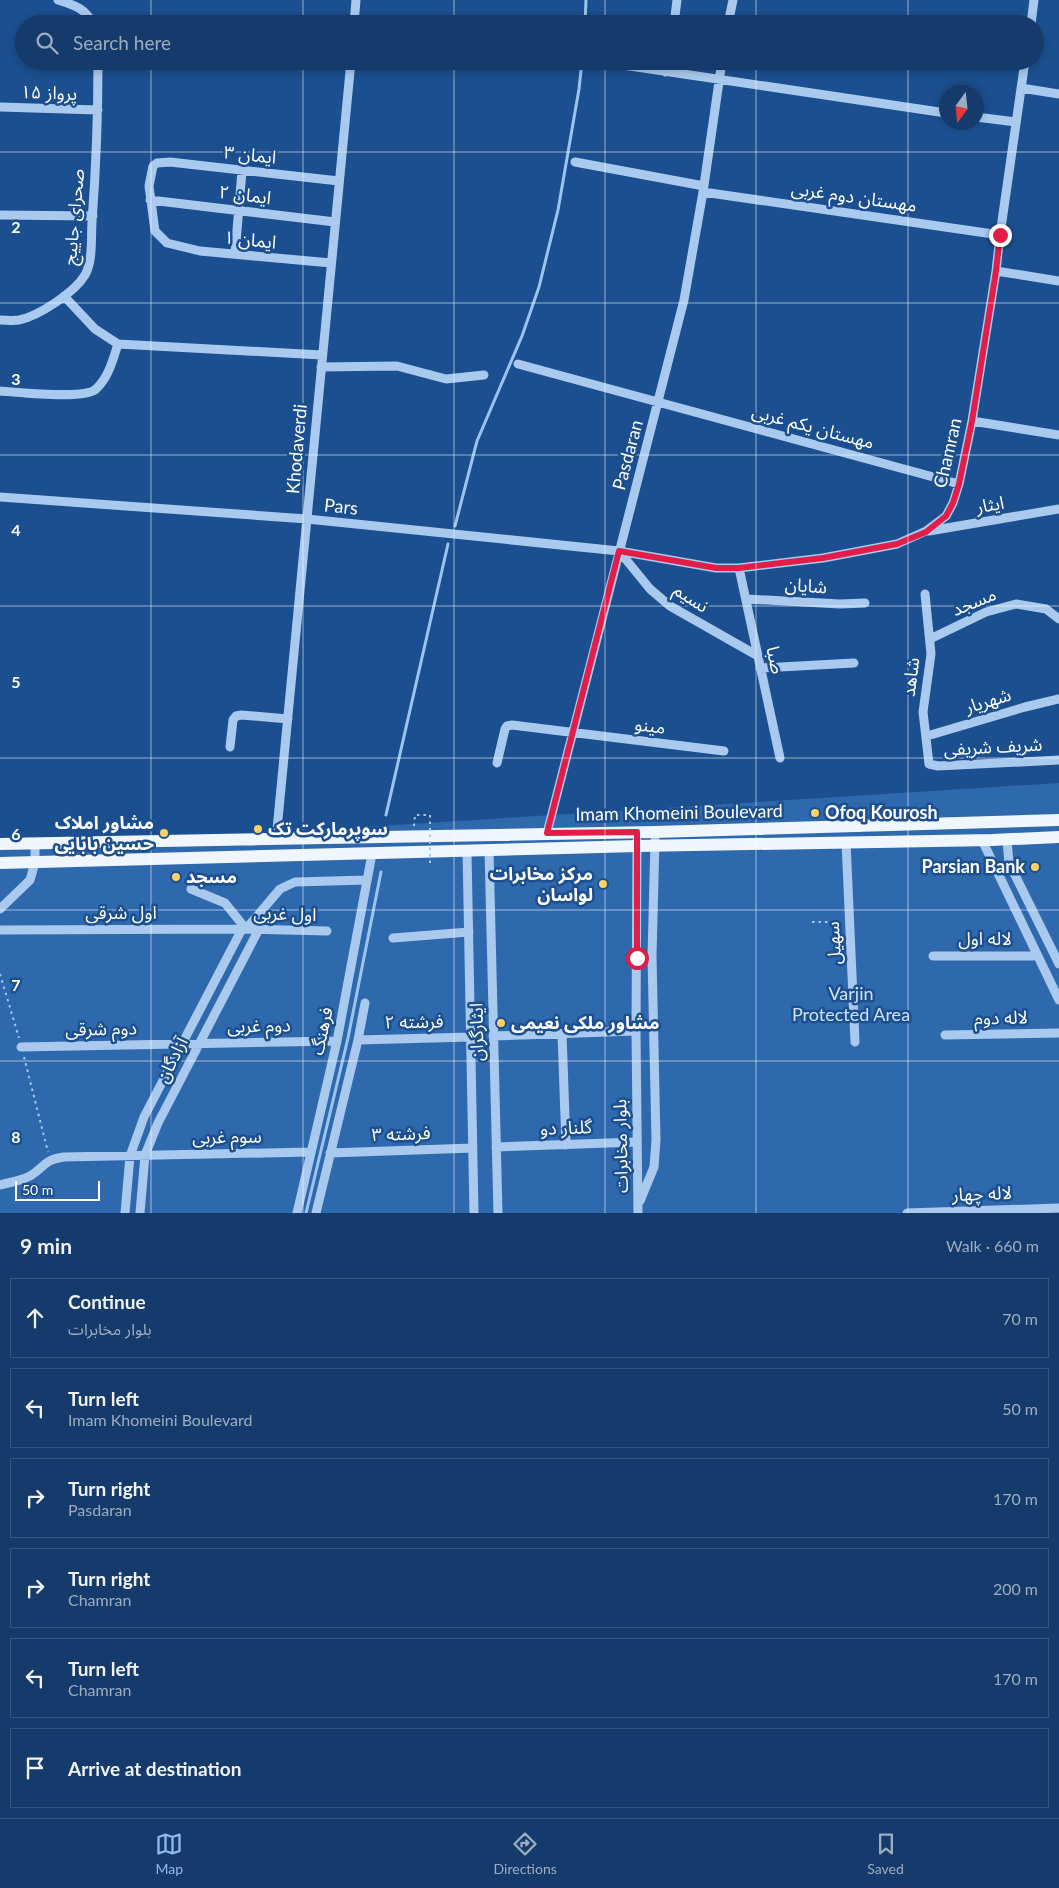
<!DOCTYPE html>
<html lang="en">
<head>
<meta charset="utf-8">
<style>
  body { margin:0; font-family:Lato,"Noto Sans Arabic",sans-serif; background:#1d4271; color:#f1f3f6 }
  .compass { position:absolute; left:939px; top:85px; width:45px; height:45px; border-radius:50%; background:#143b6b; box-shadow:0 2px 8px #0003; rotate:195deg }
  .scale { position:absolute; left:15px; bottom:12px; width:85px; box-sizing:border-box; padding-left:5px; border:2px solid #fff; border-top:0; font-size:14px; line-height:18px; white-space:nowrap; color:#fff; -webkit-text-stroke:4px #1b4f8f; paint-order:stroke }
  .stop { position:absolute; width:15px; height:15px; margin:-11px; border:4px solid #e11d48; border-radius:50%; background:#fff }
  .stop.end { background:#e11d48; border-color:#fff; box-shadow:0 1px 5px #0008 }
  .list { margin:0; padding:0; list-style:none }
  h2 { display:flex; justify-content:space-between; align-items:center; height:65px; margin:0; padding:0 20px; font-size:21px }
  h2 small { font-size:16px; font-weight:400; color:#9dadc1 }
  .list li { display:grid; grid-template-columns:32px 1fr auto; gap:15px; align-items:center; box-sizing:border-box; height:80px; margin:0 10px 10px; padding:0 10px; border:1px solid #33557e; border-radius:0px }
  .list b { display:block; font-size:19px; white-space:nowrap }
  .list p { margin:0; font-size:16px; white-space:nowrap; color:#9dadc1 }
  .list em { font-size:16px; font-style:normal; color:#9dadc1 }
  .icon { flex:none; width:28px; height:28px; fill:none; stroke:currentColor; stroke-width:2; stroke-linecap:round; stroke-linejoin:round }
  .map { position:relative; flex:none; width:1059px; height:1213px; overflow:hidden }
  .search { position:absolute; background:#143b6b; box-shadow:0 2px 8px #0003; left:15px; right:15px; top:15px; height:55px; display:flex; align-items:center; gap:12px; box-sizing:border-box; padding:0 18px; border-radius:28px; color:#9dadc1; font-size:19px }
  .sheet { height:605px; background:#143b6b }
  nav { display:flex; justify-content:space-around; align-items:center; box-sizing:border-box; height:70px; border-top:1px solid #33557e; background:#143b6b; font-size:14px; color:#9dadc1 }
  nav a { display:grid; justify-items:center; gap:2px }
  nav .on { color:#90b9f0 }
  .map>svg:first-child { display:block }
  .green { fill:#2e69ad }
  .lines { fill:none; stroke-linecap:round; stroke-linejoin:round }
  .stream { stroke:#9cc4f0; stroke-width:3 }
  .path { stroke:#a9c9ee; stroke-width:2; stroke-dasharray:2.5 4; stroke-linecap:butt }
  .minor { stroke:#a9c9ee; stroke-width:9 }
  .major { stroke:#f0f6ff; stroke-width:12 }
  .path-bridge { stroke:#a9c9ee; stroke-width:2; stroke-dasharray:2.5 4; stroke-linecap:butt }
  .route { stroke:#e11d48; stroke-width:6 }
  .grid { fill:none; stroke:#fff; stroke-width:1; stroke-opacity:0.55 }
  .poi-dot { fill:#ffd166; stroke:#1b4f8f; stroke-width:2 }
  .labels { text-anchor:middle; stroke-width:5; stroke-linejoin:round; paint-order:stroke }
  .street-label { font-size:18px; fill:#fff; stroke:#1b4f8f }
  .poi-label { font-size:18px; font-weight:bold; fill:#fff; stroke:#1b4f8f; text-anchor:start }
  .park-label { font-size:18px; fill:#cfe3fa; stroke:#1b4f8f }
  .grid-label { font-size:16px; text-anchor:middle; font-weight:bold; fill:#fff; stroke:#1b4f8f; stroke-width:5; stroke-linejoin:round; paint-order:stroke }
</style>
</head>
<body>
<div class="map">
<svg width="1059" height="1213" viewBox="0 0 1059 1213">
  <rect width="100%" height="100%" fill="#1b4f8f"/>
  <path class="green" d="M 1059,783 L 1059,1213 L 0,1213 L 0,850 Z"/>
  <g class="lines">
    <path class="stream" d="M 585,24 L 586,0
      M 455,526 L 477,441 L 522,336 L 539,287 L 558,210 L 579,89 L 582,61
      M 386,815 L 448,544
      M 306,1213 L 348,1038 L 381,872"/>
    <path class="path" d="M 414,826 L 415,815 L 430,815
      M 812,922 L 840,922
      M 0,974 L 19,1038
      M 24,1057 L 48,1152"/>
    <path class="minor" d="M 58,0 C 74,5 85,8 93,24
      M 354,24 L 356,0
      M 674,24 L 677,0
      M 728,24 L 733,0
      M 1031,24 L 1034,0
      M 603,62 L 946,113
      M 665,72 L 667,61
      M 1021,88 L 1059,94
      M 0,107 L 98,110
      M 976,117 L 1016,122
      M 575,162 L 704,186
      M 703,192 L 1000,235
      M 150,200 L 335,222
      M 0,215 L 93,216
      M 235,254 L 242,171
      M 331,263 L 200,251 L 167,243 L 155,231 L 149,186 L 153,166 L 157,163 L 170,162 L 339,181
      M 996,271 L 1059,281
      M 64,296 L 95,329 L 118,344 L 322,355
      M 0,320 C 6,320 13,321 19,320 C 39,316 75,292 85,275 C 93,261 91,239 92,222 C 96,169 98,115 98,61
      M 518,364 L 959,484
      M 321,367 L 397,366 L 446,379 L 484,375
      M 0,391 C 18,392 85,400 96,389 C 109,377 113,359 118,344
      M 972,421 L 1059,435
      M 0,497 L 307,519 L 619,551 L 716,568 L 739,568 L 823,558 L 897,544 L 926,531 L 946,516 L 953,503 L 959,484 L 972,421 L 996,271 L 1000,235 L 1025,61
      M 929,531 L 1059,509
      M 619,551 L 650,589 L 670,606 L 758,656
      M 739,568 L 780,758
      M 925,594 L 931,654 L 923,712 L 929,764 L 938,766 L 1059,760
      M 746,599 L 840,604 L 865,603
      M 930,639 L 986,612 L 1016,604 L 1046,609 L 1059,619
      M 760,668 L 854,663
      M 927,736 L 1025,707 L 1059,699
      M 230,747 L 233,720 L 236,716 L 241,715 L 288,719
      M 497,763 L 505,729 L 507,726 L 512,725 L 724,751
      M 547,833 L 684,300 L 703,192 L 722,61
      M 276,840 L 351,61
      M 982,840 L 1059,1000
      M 1007,840 L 1009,863 L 1059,964
      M 637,841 L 636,1031 L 638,1213
      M 846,842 L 855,1042
      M 489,850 L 498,1213
      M 467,851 L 474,1213
      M 191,889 L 225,903 L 246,929 L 280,889 L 295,882 L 367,880
      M 0,909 L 30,880 L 35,863 L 35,844
      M 0,930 L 242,929 L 327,931
      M 393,938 L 469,932
      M 933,956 L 1037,956
      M 562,1034 L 566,1145
      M 945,1035 L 1059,1033
      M 493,1036 L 636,1031
      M 358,1040 L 471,1037
      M 21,1047 L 337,1041
      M 496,1147 L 637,1142
      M 330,1153 L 473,1148
      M 0,1185 C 11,1182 20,1181 30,1176 C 46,1166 43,1160 64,1157 L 311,1152
      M 640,1201 L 654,1167 L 656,1140 L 652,956 L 655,840
      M 125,1213 L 130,1156 L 144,1117 L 242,929
      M 140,1213 L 145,1155 L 158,1123 L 259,929
      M 297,1213 L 337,1041 L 372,854
      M 316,1213 L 358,1040 L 365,1003
      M 907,1213 L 1059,1208"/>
    <path class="major" d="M 0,844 L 655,832 L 1059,820
      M 0,863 L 637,846 L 992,840 L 1059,837"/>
    <path class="path-bridge" d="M 430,815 L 430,864"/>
  </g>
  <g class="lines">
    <path class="route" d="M 637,958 L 637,832 L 547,833 L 619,551 L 716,568 L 739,568 L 823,558 L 897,544 L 926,532 L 946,516 L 953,503 L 959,484 L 972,421 L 996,271 L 1000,235"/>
  </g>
  <path class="grid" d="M 151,0 L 151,24M 303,0 L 303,24M 454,0 L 454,24M 605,0 L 605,24M 756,0 L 756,24M 908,0 L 908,24M 151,61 L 151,1213M 303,61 L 303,1213M 454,61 L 454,1213M 605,61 L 605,1213M 756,61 L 756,1213M 908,61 L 908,1213M 0,152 L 1059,152M 0,303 L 1059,303M 0,455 L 1059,455M 0,606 L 1059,606M 0,758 L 1059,758M 0,910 L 1059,910M 0,1061 L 1059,1061"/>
  <g class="poi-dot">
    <circle cx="815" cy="813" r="5"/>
    <circle cx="258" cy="829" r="5"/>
    <circle cx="164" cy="833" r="5"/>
    <circle cx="1035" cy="867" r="5"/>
    <circle cx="176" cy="877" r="5"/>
    <circle cx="603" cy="884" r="5"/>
    <circle cx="501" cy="1023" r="5"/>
  </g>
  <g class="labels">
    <g class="street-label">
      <text transform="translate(49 93) rotate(2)" y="6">پرواز ۱۵</text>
      <text transform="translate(250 155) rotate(6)" y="6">ایمان ۳</text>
      <text transform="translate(245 195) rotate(7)" y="6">ایمان ۲</text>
      <text transform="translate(854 197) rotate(8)" y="6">مهستان دوم غربی</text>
      <text transform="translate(74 217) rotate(-85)" y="6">صحرای جاییج</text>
      <text transform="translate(250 240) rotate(6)" y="6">ایمان ۱</text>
      <text transform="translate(813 427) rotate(15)" y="6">مهستان یکم غربی</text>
      <text transform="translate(297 449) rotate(-85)" y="6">Khodaverdi</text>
      <text transform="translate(948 453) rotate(-77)" y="6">Chamran</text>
      <text transform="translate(628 455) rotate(-75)" y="6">Pasdaran</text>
      <text transform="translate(990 505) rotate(-10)" y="6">ایثار</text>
      <text transform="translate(341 507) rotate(6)" y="6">Pars</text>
      <text transform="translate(806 586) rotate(4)" y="6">شایان</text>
      <text transform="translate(691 598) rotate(33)" y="6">نسیم</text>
      <text transform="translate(974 602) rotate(-22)" y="6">مسجد</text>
      <text transform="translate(775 660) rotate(78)" y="6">صبا</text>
      <text transform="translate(911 677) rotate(-83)" y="6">شاهد</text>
      <text transform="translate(988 701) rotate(-17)" y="6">شهریار</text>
      <text transform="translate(650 726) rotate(7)" y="6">مینو</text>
      <text transform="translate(993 747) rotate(-3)" y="6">شریف شریفی</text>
      <text transform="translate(679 813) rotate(-1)" y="6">Imam Khomeini Boulevard</text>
      <text x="121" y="919">اول شرقی</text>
      <text transform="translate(285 914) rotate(2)" y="6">اول غربی</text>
      <text x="985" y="945">لاله اول</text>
      <text transform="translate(834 943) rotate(-93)" y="6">سهیل</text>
      <text transform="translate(1001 1018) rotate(-1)" y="6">لاله دوم</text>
      <text transform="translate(414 1022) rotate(-1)" y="6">فرشته ۲</text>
      <text transform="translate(259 1026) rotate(-1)" y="6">دوم غربی</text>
      <text transform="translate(101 1029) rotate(-1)" y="6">دوم شرقی</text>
      <text transform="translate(322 1031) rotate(-78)" y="6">فرهنگ</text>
      <text transform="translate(477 1032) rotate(-91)" y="6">ایثارگران</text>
      <text transform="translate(172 1060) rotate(-63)" y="6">آزادگان</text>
      <text transform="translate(566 1128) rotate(-2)" y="6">گلنار دو</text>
      <text transform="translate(401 1134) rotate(-2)" y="6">فرشته ۳</text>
      <text transform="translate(227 1137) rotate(-1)" y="6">سوم غربی</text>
      <text transform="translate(621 1146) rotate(-91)" y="6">بلوار مخابرات</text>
      <text transform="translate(982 1194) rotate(-2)" y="6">لاله چهار</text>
    </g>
    <g class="poi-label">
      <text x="825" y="819">Ofoq Kourosh</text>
      <text x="154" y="829" text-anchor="end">مشاور املاک<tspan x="154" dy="21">حسین بابایی</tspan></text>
      <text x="268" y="835">سوپرمارکت تک</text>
      <text x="1025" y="873" text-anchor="end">Parsian Bank</text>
      <text x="593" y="880" text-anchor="end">مرکز مخابرات<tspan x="593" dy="21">لواسان</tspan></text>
      <text x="186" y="883">مسجد</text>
      <text x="511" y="1029">مشاور ملکی نعیمی</text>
    </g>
    <g class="park-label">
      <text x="851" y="1000">Varjin<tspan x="851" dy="21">Protected Area</tspan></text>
    </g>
  </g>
  <g class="grid-label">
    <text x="16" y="233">2</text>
    <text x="16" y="385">3</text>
    <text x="16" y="536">4</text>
    <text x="16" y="688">5</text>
    <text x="16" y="840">6</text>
    <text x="16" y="991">7</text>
    <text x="16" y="1143">8</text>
  </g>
</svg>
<svg class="compass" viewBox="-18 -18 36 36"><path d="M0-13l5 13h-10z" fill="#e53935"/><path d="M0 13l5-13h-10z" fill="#9dadc1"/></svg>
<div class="scale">50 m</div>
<div class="stop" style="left:637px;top:958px"></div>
<div class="stop end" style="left:1000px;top:235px"></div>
<div class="search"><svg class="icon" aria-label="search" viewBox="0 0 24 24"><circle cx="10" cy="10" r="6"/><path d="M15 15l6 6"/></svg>Search here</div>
</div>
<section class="sheet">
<h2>9 min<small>Walk · 660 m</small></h2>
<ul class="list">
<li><svg class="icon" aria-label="ahead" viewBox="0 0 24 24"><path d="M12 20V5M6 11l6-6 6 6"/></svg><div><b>Continue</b><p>بلوار مخابرات</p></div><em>70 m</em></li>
<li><svg class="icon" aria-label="left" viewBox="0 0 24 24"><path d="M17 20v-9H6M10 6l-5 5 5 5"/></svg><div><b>Turn left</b><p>Imam Khomeini Boulevard</p></div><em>50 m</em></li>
<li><svg class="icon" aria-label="right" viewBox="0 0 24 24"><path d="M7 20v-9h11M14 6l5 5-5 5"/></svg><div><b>Turn right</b><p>Pasdaran</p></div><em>170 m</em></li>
<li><svg class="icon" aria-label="right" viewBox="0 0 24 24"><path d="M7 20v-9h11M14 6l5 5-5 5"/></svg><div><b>Turn right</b><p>Chamran</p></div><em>200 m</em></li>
<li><svg class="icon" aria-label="left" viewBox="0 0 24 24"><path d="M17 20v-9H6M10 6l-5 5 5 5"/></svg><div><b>Turn left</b><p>Chamran</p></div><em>170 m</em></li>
<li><svg class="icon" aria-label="arrive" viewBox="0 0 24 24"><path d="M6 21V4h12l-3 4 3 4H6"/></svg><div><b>Arrive at destination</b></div></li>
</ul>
</section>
<nav>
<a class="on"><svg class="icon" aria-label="map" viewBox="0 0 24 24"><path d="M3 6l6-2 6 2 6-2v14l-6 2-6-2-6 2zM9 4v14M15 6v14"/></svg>Map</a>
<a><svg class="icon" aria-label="directions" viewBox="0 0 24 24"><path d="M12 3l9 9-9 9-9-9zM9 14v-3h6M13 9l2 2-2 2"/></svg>Directions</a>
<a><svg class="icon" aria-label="saved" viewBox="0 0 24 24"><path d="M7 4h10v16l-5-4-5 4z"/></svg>Saved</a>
</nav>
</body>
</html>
